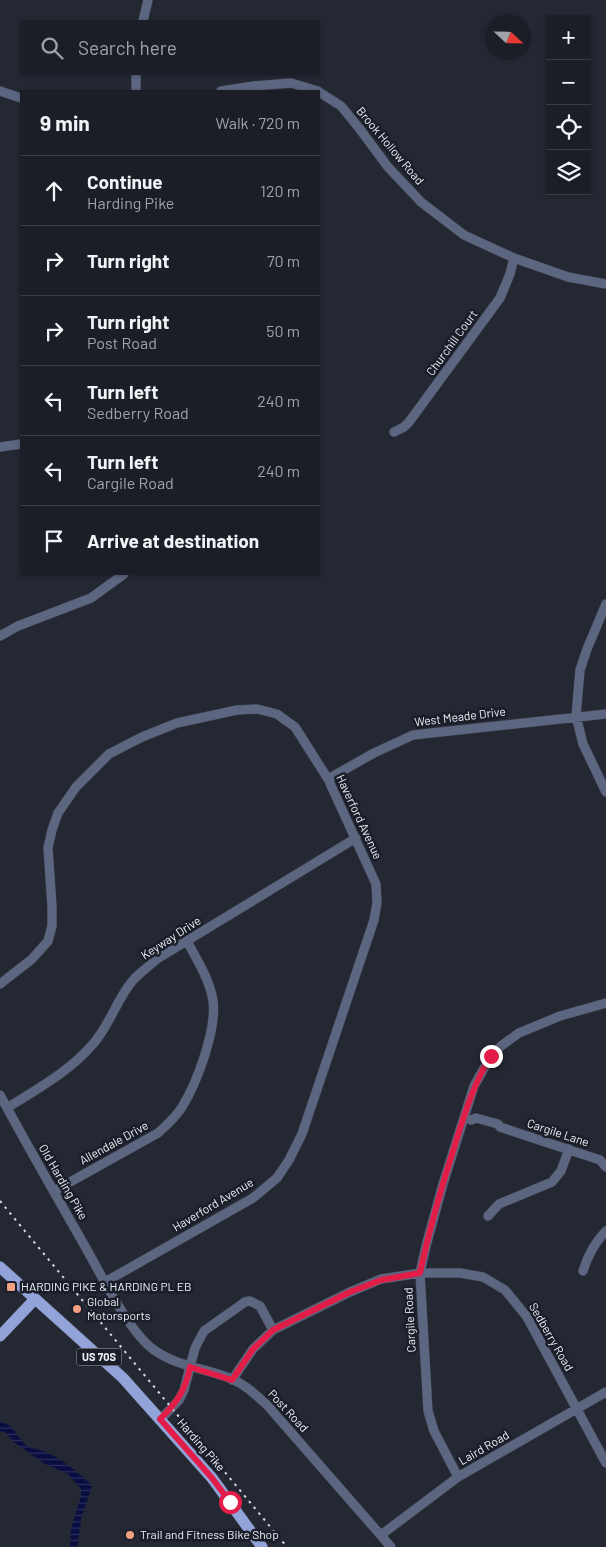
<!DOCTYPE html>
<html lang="en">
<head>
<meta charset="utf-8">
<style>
  body { margin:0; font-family:Barlow,sans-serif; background:#282b32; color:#f1f3f6 }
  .controls { position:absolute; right:15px; top:15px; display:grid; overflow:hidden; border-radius:0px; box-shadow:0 1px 4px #0004 }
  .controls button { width:45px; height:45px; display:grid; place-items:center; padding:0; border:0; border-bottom:1px solid #393c43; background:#1b1e26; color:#f1f3f6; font:25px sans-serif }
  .compass { position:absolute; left:486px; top:15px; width:45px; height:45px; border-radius:50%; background:#1b1e26; box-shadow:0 1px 4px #0004; rotate:112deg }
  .stop { position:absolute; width:15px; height:15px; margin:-11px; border:4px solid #e11d48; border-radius:50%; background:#fff }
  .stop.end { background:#e11d48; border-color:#fff; box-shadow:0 1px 5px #0008 }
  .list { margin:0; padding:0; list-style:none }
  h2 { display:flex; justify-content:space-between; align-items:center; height:65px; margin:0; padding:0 20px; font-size:21px }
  h2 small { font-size:16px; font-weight:400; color:#a0a2a7 }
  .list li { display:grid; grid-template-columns:32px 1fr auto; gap:15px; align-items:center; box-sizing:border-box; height:70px; padding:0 20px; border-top:1px solid #393c43 }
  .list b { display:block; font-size:19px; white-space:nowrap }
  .list p { margin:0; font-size:16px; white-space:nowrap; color:#a0a2a7 }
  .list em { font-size:16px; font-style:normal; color:#a0a2a7 }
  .icon { flex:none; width:28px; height:28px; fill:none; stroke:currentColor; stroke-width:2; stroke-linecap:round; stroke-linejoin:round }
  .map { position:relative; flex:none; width:606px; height:1547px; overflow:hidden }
  .search { position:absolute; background:#1b1e26; box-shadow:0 1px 4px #0004; left:20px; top:20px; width:300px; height:55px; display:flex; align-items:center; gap:12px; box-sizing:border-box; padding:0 18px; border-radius:0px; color:#a0a2a7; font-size:19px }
  .panel { position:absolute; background:#1b1e26; box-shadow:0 1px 4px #0004; left:20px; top:90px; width:300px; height:485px; border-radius:0px }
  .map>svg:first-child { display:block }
  .water { fill:url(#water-rules) }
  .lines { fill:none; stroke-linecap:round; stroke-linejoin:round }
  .minor-casing { stroke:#40444e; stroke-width:10 }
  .major-casing { stroke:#40444e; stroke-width:12 }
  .minor { stroke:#5d6680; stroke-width:9 }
  .major { stroke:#92a3d9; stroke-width:11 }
  .rail { stroke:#d6d9e1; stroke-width:2; stroke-dasharray:2.5 5; stroke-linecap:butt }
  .route { stroke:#e11d48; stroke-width:6 }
  .poi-dot { fill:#f2a080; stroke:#1a1e29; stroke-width:2 }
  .labels { text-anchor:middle; stroke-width:5; stroke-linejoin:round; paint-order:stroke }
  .shield { fill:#1a1e29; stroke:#acb0b8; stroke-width:1 }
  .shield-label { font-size:11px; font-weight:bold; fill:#ebeef5 }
  .street-label { font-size:12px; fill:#ebeef5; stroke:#1a1e29 }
  .poi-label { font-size:12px; fill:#ebeef5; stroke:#1a1e29; text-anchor:start }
</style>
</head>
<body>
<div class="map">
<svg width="606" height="1547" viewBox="0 0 606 1547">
  <defs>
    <pattern id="water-rules" width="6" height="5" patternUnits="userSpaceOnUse" patternTransform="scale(1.25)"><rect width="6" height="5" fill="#090d40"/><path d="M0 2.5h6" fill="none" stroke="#2d315c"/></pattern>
  </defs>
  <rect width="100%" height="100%" fill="#242833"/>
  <path class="water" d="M 0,1422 C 13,1423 16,1436 25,1444 C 31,1449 37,1449 43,1451 C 62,1458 76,1472 91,1484 L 91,1490 L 82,1515 L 77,1547 L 70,1547 L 71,1529 L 81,1496 L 81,1489 L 68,1474 L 45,1464 L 15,1443 L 5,1432 L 0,1431 Z"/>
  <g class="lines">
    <g class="minor-casing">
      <path id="minor" d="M 143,21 L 148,0
        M 0,91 L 21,98
        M 136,91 L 136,74
        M 221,91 L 254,86 L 291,83 L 318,91
        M 319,92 L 341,106 L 359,128 L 388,167 L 421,202 L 464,235 L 514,258 L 568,277 L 606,284
        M 394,432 L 404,427 L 409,422 L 500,298 L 510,274 L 514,258
        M 0,447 L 21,444
        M 606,604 L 587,649 L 580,670 L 576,716 L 583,744 L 606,792
        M 0,636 L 18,626 L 91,598 L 124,574
        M 328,779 L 374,753 L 413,735 L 606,714
        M 0,984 L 32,959 L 48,941 L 52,926 L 52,907 L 48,848 L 52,830 L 58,813 L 76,787 L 109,754 L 142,737 L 177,723 L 237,710 L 257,709 L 277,714 L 295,727 L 328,779 L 376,884 L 377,903 L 374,920 L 302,1134 L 289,1160 L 277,1178 L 253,1198 L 105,1282
        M 0,1095 C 28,1147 58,1199 87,1250 C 103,1278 129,1332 154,1350 C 178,1367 206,1368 232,1379 C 246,1385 257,1396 268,1406 L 391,1547
        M 7,1108 C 37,1089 69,1072 93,1044 C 110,1025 117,998 134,979 C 141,972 150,965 157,959 L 356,838
        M 471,1120 L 476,1118 L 498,1124 L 500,1127 L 600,1160 L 606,1167
        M 54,1191 L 158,1133 C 167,1125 176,1117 182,1107 C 197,1083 217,1029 213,1001 C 210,980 197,960 187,941
        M 488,1216 L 499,1204 L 552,1182 L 561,1171 L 569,1149
        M 583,1271 C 588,1255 594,1243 606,1231
        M 232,1380 L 253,1349 L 273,1330 L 350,1292 L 381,1279 L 420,1273 L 460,1273 L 483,1277 L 505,1290 L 527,1317 L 606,1463
        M 161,1419 L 179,1400 L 184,1390 L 195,1348 L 204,1331 L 245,1302 L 250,1301 L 260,1306 L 273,1330
        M 458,1477 L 434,1431 L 428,1411 L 420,1273 L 426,1246 L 443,1184 L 474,1086 L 491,1056 L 501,1046 L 519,1033 L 560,1016 L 606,1003
        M 381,1535 L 458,1477 L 606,1392"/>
    </g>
    <g class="major-casing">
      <path id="major" d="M 0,1267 L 123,1378 L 212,1478 L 262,1547
        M 0,1336 L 35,1299"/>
    </g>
    <use href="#minor" class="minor"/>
    <use href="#major" class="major"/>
    <path class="rail" d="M 0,1201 L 287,1547"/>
  </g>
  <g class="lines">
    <path class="route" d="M 230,1502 L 212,1478 L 160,1419 C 177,1403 186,1389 190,1367 L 232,1380 L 253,1349 L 273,1330 L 350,1292 L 381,1280 L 420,1273 C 429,1230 441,1189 454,1148 C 464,1116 473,1084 491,1056"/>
  </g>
  <g class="poi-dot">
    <rect x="6" y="1282" width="10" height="10" rx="2.5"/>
    <circle cx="77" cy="1309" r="5"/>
    <circle cx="130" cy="1535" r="5"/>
  </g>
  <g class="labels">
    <rect class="shield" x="76.5" y="1348.5" width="45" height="17" rx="4"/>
    <g class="shield-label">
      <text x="99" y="1361">US 70S</text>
    </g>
    <g class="street-label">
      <text transform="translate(390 146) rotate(50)" y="4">Brook Hollow Road</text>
      <text transform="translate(452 343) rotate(-54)" y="4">Churchill Court</text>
      <text transform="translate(460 717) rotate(-7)" y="4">West Meade Drive</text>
      <text transform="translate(359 817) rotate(65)" y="4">Haverford Avenue</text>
      <text transform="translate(171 938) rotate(-33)" y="4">Keyway Drive</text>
      <text transform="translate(558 1133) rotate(18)" y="4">Cargile Lane</text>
      <text transform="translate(114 1143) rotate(-29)" y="4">Allendale Drive</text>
      <text transform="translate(63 1182) rotate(60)" y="4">Old Harding Pike</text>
      <text transform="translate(213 1205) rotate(-31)" y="4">Haverford Avenue</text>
      <text transform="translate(410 1320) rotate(-93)" y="4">Cargile Road</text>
      <text transform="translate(551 1337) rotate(60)" y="4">Sedberry Road</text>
      <text transform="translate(288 1411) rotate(47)" y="4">Post Road</text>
      <text transform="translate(201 1445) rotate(49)" y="4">Harding Pike</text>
      <text transform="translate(484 1448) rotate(-30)" y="4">Laird Road</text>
    </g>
    <g class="poi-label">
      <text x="21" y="1291">HARDING PIKE &amp; HARDING PL EB</text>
      <text x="87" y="1306">Global<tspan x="87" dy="14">Motorsports</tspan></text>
      <text x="140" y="1539">Trail and Fitness Bike Shop</text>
    </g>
  </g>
</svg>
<div class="controls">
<button>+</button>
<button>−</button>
<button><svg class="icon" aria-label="locate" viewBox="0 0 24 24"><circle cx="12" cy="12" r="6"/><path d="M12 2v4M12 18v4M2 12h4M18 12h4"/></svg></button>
<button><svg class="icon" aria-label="layers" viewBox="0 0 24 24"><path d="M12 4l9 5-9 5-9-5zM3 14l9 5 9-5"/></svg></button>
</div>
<svg class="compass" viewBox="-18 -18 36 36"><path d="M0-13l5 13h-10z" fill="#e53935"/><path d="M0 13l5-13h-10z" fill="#a0a2a7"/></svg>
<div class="stop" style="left:230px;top:1502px"></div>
<div class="stop end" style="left:491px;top:1056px"></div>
<div class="search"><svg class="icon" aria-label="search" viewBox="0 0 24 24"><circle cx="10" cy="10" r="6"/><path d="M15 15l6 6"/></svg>Search here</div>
<section class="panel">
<h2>9 min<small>Walk · 720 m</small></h2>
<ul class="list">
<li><svg class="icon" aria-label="ahead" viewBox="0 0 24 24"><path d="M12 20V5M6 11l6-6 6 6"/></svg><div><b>Continue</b><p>Harding Pike</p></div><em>120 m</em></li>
<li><svg class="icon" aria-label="right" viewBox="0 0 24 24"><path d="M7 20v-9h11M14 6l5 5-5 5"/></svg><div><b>Turn right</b></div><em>70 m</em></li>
<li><svg class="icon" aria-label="right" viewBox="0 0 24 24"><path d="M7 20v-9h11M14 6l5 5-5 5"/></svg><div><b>Turn right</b><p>Post Road</p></div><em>50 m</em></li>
<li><svg class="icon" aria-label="left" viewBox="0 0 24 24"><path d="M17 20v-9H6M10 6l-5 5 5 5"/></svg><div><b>Turn left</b><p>Sedberry Road</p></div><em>240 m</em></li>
<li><svg class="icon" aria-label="left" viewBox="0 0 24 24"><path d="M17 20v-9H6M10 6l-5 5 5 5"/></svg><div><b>Turn left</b><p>Cargile Road</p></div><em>240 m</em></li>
<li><svg class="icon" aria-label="arrive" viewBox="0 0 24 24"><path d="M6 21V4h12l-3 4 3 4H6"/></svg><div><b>Arrive at destination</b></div></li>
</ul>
</section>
</div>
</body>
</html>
